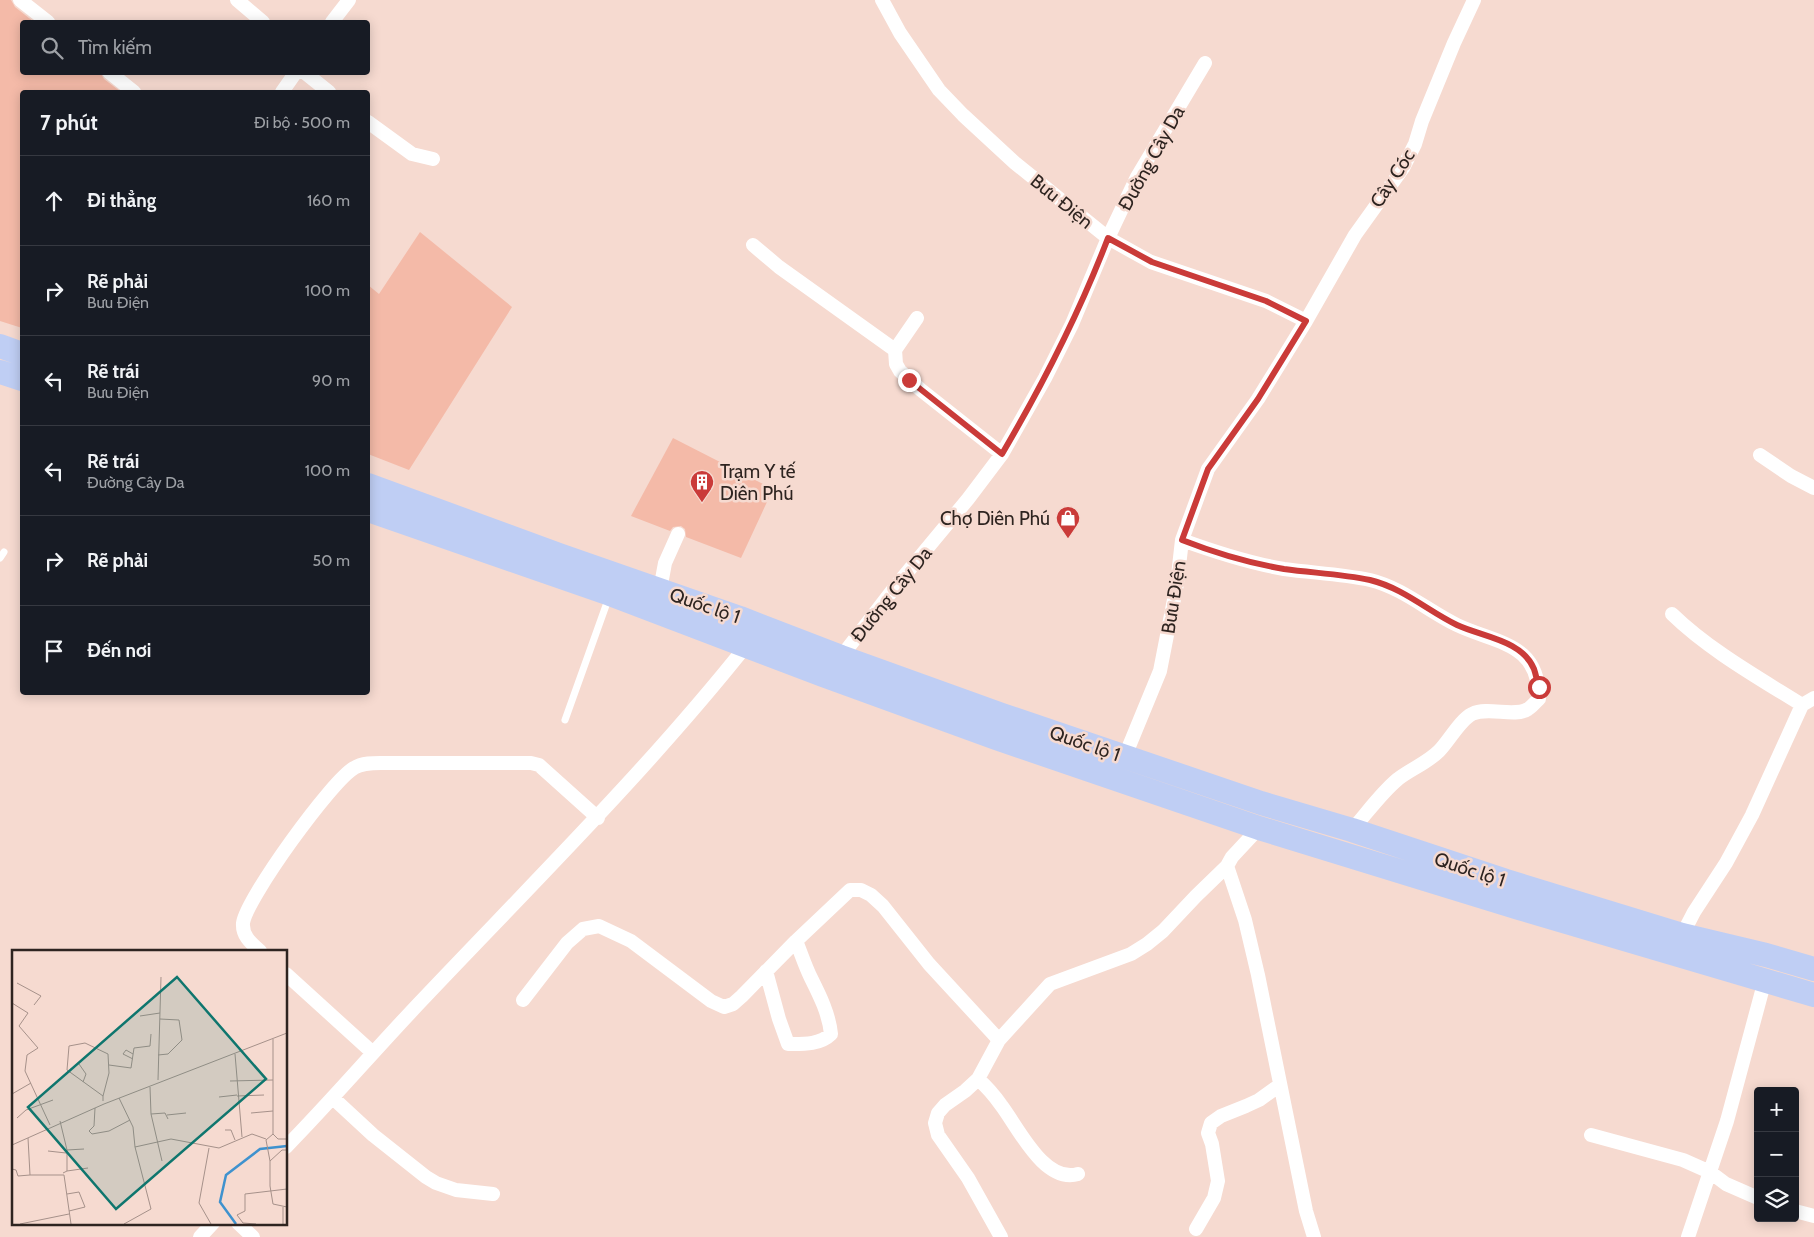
<!DOCTYPE html>
<html lang="vi">
<head>
<meta charset="utf-8">
<style>
  body { margin:0; font-family:Cabin,sans-serif; background:#20242c; color:#f1f3f6 }
  .controls { position:absolute; right:15px; bottom:15px; display:grid; overflow:hidden; border-radius:5px; box-shadow:0 2px 12px #0003 }
  .controls button { width:45px; height:45px; display:grid; place-items:center; padding:0; border:0; border-bottom:1px solid #363941; background:#171b24; color:#f1f3f6; font:25px sans-serif }
  .stop { position:absolute; width:15px; height:15px; margin:-11px; border:4px solid #ca3b39; border-radius:50%; background:#fff }
  .stop.end { background:#ca3b39; border-color:#fff; box-shadow:0 1px 5px #0008 }
  .list { margin:0; padding:0; list-style:none }
  h2 { display:flex; justify-content:space-between; align-items:center; height:65px; margin:0; padding:0 20px; font-size:21px }
  h2 small { font-size:16px; font-weight:400; color:#9ea1a6 }
  .list li { display:grid; grid-template-columns:32px 1fr auto; gap:15px; align-items:center; box-sizing:border-box; height:90px; padding:0 20px; border-top:1px solid #363941 }
  .list b { display:block; font-size:19px; white-space:nowrap }
  .list p { margin:0; font-size:16px; white-space:nowrap; color:#9ea1a6 }
  .list em { font-size:16px; font-style:normal; color:#9ea1a6 }
  .icon { flex:none; width:28px; height:28px; fill:none; stroke:currentColor; stroke-width:2; stroke-linecap:round; stroke-linejoin:round }
  .map { position:relative; flex:none; width:1814px; height:1237px; overflow:hidden }
  .search { position:absolute; background:#171b24; box-shadow:0 2px 12px #0003; left:20px; top:20px; width:350px; height:55px; display:flex; align-items:center; gap:12px; box-sizing:border-box; padding:0 18px; border-radius:5px; color:#9ea1a6; font-size:19px }
  .panel { position:absolute; background:#171b24; box-shadow:0 2px 12px #0003; left:20px; top:90px; width:350px; height:605px; border-radius:5px }
  .map>svg:first-child { display:block }
  .building { fill:#f4baa8 }
  .lines { fill:none; stroke-linecap:round; stroke-linejoin:round }
  .service { stroke:#fff; stroke-width:7 }
  .minor { stroke:#fff; stroke-width:14 }
  .trunk { stroke:#bfcef4; stroke-width:24 }
  .route { stroke:#ca3b39; stroke-width:6 }
  .labels { text-anchor:middle; stroke-width:5; stroke-linejoin:round; paint-order:stroke }
  .street-label { font-size:19px; fill:#2e2420; stroke:#f6dad0 }
  .poi-label { font-size:19px; fill:#2e2420; stroke:#f6dad0; text-anchor:start }
  .inset-river { fill:none; stroke:#3f92ce; stroke-width:2.5 }
  .inset-road { fill:none; stroke:#a6918a; stroke-width:1 }
  .view { fill:#0f766e; fill-opacity:0.15; stroke:#0f766e; stroke-width:2.5 }
  .inset-edge { fill:none; stroke:#2e2420; stroke-width:2.5 }
</style>
</head>
<body>
<div class="map">
<svg width="1814" height="1237" viewBox="0 0 1814 1237">
  <rect width="100%" height="100%" fill="#f6dad0"/>
  <path class="building" d="M 0,0 L 11,0 L 15,7 L 34,22 L 22,22 L 22,72 L 100,72 L 104,79 L 121,92 L 22,92 L 22,328 L 0,321 Z
    M 420,232 L 512,307 L 409,470 L 368,454 L 368,285 L 379,294 Z
    M 673,438 L 773,489 L 741,558 L 686,537 L 685,529 L 681,526 L 673,527 L 670,531 L 631,516 Z"/>
  <g class="lines">
    <path class="service" d="M 0,558 L 4,552
      M 565,720 L 609,597"/>
    <path class="minor" d="M 20,0 L 48,22
      M 237,0 L 263,22
      M 882,0 L 900,33 L 939,90 L 963,115 L 1015,163 L 1108,238 L 1151,262 L 1266,301 L 1306,321 L 1258,399 L 1208,469 L 1182,540 L 1177,584 L 1160,671 L 1125,756
      M 332,22 L 349,0
      M 109,72 L 134,92
      M 304,72 L 329,92
      M 282,92 L 296,72
      M 368,122 L 412,154 L 433,159
      M 753,245 L 779,267 L 895,350
      M 917,318 L 895,350 L 896,364 L 900,371 L 921,390 L 1002,454
      M 1306,321 L 1355,235 L 1403,168 L 1415,144 L 1422,121 L 1454,43 L 1474,0
      M 1760,455 L 1791,476 L 1814,488
      M 1182,540 C 1215,552 1249,563 1284,569 C 1313,573 1342,574 1370,580 C 1403,588 1428,611 1457,625 C 1497,644 1539,642 1539,699 C 1535,702 1532,707 1528,709 C 1514,718 1489,706 1472,714 C 1460,720 1449,741 1439,751 C 1427,763 1411,769 1398,779 C 1381,793 1367,813 1352,830
      M 660,590 L 665,563 L 678,534
      M 1672,614 C 1709,650 1759,678 1802,705
      M 841,657 L 895,587 L 968,499 L 1002,454 L 1045,378 L 1072,324 L 1108,238 L 1137,177 L 1205,63
      M 1259,828 L 1232,857 L 1227,866 L 1245,920 L 1258,975 L 1306,1211 L 1314,1237
      M 1680,939 L 1694,912 L 1726,863 L 1752,815 L 1802,705 L 1814,698
      M 260,951 C 251,943 242,936 243,923 C 246,899 332,780 354,768 C 363,762 377,763 387,763 L 531,763 L 539,765 L 598,818
      M 766,971 L 779,1019 L 788,1044 C 802,1044 820,1045 831,1034 C 829,1014 820,996 811,978 C 805,966 801,953 796,941
      M 286,974 L 373,1053
      M 523,1000 L 567,943 L 583,929 L 599,926 L 631,941 L 711,1001 L 724,1007 L 733,1004 L 742,996 L 796,941 L 850,890 L 861,890 L 871,895 L 883,906 L 929,964 L 999,1040
      M 978,1079 C 987,1087 994,1095 1001,1105 C 1018,1127 1044,1184 1078,1174
      M 333,1098 L 373,1135 L 426,1177 L 436,1183 L 456,1190 L 493,1194
      M 1591,1135 L 1683,1160 L 1710,1172 L 1726,1184 L 1758,1198
      M 286,1147 C 334,1098 378,1046 425,997 C 534,882 647,770 746,646
      M 1795,1211 L 1814,1216
      M 238,1223 L 253,1237
      M 1196,1229 L 1214,1198 L 1218,1181 L 1212,1144 L 1208,1133 L 1211,1123 L 1221,1116 L 1246,1106 L 1259,1100 L 1280,1085
      M 200,1237 L 213,1223
      M 1001,1237 L 968,1178 L 938,1135 L 935,1123 L 938,1113 L 945,1105 L 965,1091 L 978,1079 L 999,1040 L 1050,984 L 1131,954 L 1147,944 L 1163,931 L 1196,896 L 1227,866
      M 1688,1237 L 1727,1121 L 1765,980"/>
    <path class="trunk" d="M 0,346 L 22,354
      M 0,372 L 22,379
      M 368,485 L 559,555 L 740,618 L 841,657 L 1002,715 L 1261,803 L 1352,830 L 1506,881 L 1682,935 L 1766,955 L 1814,969
      M 368,510 L 610,594 L 823,675 L 996,738 L 1259,828 L 1519,908 L 1814,995"/>
  </g>
  <g class="lines">
    <path class="route" d="M 909,380 L 1002,454 C 1043,384 1079,314 1108,238 L 1152,262 L 1266,301 L 1306,321 L 1258,399 L 1208,469 L 1182,540 C 1215,553 1249,563 1284,569 C 1313,573 1342,574 1370,580 C 1403,588 1428,611 1457,625 C 1483,637 1522,640 1534,669 C 1536,675 1537,681 1539,687"/>
  </g>
  <defs>
    <g id="building-pin" transform="scale(1.25)"><path d="M0 17L-7.5 6A9.5 9.5 0 1 1 7.5 6Z" fill="#ca3b39" stroke="#f6dad0"/><path d="M-4-6H4V6H1V3H-1V6H-4ZM-2.5-4.3h1.7v1.8h-1.7ZM.8-4.3h1.7v1.8H.8ZM-2.5-1h1.7V.8h-1.7ZM.8-1h1.7V.8H.8Z" fill="#fff"/></g>
    <g id="shop-pin" transform="scale(1.25)"><path d="M0 17L-7.5 6A9.5 9.5 0 1 1 7.5 6Z" fill="#ca3b39" stroke="#f6dad0"/><path d="M-5-2.5h2.3a2.7 3.5 0 0 1 5.4 0H5L5.5 6h-11ZM-1.5-2.5h3a1.5 2.3 0 0 0-3 0Z" fill="#fff"/></g>
  </defs>
  <g fill-rule="evenodd">
    <use href="#building-pin" x="702" y="482"/>
    <use href="#shop-pin" x="1068" y="518"/>
  </g>
  <g class="labels">
    <g class="street-label">
      <text transform="translate(1151 158) rotate(-61)" y="7">Đường Cây Da</text>
      <text transform="translate(1392 178) rotate(-57)" y="7">Cây Cóc</text>
      <text transform="translate(1062 201) rotate(39)" y="7">Bưu Điện</text>
      <text transform="translate(891 594) rotate(-51)" y="7">Đường Cây Da</text>
      <text transform="translate(1173 597) rotate(-81)" y="7">Bưu Điện</text>
      <text transform="translate(705 605) rotate(19)" y="7">Quốc lộ 1</text>
      <text transform="translate(1085 743) rotate(19)" y="7">Quốc lộ 1</text>
      <text transform="translate(1470 869) rotate(18)" y="7">Quốc lộ 1</text>
    </g>
    <g class="poi-label">
      <text x="720" y="478">Trạm Y tế<tspan x="720" dy="22">Diên Phú</tspan></text>
      <text x="1050" y="525" text-anchor="end">Chợ Diên Phú</text>
    </g>
  </g>
  <g transform="translate(12 950)">
    <rect width="275" height="275" fill="#f6dad0"/>
    <path class="inset-river" d="M 224,274 L 208,252 L 214,225 L 248,199 L 275,196"/>
    <path class="inset-road" d="M 5,33 L 29,46 L 22,55M 0,53 L 16,63 L 7,76 L 26,98 L 15,105 L 13,121 L 38,175M 128,66 L 148,63M 261,89 L 261,184 L 254,190 L 258,211 L 258,236 L 261,254 L 275,257M 121,104 L 114,100 L 111,104 L 121,109M 223,104 L 230,187M 146,105 L 156,104 L 170,90 L 167,70 L 148,69M 67,114 L 74,124 L 71,132M 97,115 L 119,118 L 122,98 L 138,96 L 139,84M 146,130 L 149,27M 218,131 L 261,130M 138,137 L 139,164 L 150,211M 0,144 L 19,133M 91,146 L 97,123 L 96,104 L 73,93 L 57,96 L 55,120 L 91,146 L 91,151M 225,146 L 252,145M 207,147 L 225,145M 107,148 L 121,177 L 123,197 L 159,189 L 207,198 L 240,184 L 254,189M 83,158 L 82,176 L 77,181 L 80,184 L 97,181 L 118,170M 239,163 L 261,161M 139,164 L 153,163 L 156,169M 155,165 L 174,163M 5,168 L 14,160 L 41,150M 48,171 L 55,200 L 55,221 L 51,223M 213,180 L 219,180 L 223,190M 261,184 L 266,189 L 275,189M 16,188 L 18,225 L 52,225 L 59,274M 0,195 L 92,154 L 275,83M 197,198 L 187,253 L 199,274M 55,200 L 72,199M 36,201 L 54,203M 258,211 L 270,200 L 275,200M 0,219 L 4,220 L 6,226 L 18,225M 55,221 L 76,218M 55,244 L 67,242 L 73,257 L 57,261M 8,274 L 57,264M 112,274 L 139,259 L 123,197M 244,274 L 231,273 L 225,265 L 233,261 L 233,244 L 275,239M 271,274 L 271,257"/>
    <path class="view" d="M 165,27 L 254,129 L 104,259 L 16,157 Z"/>
    <rect width="275" height="275" class="inset-edge"/>
  </g>
</svg>
<div class="controls">
<button>+</button>
<button>−</button>
<button><svg class="icon" aria-label="layers" viewBox="0 0 24 24"><path d="M12 4l9 5-9 5-9-5zM3 14l9 5 9-5"/></svg></button>
</div>
<div class="stop" style="left:1539px;top:687px"></div>
<div class="stop end" style="left:909px;top:380px"></div>
<div class="search"><svg class="icon" aria-label="search" viewBox="0 0 24 24"><circle cx="10" cy="10" r="6"/><path d="M15 15l6 6"/></svg>Tìm kiếm</div>
<section class="panel">
<h2>7 phút<small>Đi bộ · 500 m</small></h2>
<ul class="list">
<li><svg class="icon" aria-label="ahead" viewBox="0 0 24 24"><path d="M12 20V5M6 11l6-6 6 6"/></svg><div><b>Đi thẳng</b></div><em>160 m</em></li>
<li><svg class="icon" aria-label="right" viewBox="0 0 24 24"><path d="M7 20v-9h11M14 6l5 5-5 5"/></svg><div><b>Rẽ phải</b><p>Bưu Điện</p></div><em>100 m</em></li>
<li><svg class="icon" aria-label="left" viewBox="0 0 24 24"><path d="M17 20v-9H6M10 6l-5 5 5 5"/></svg><div><b>Rẽ trái</b><p>Bưu Điện</p></div><em>90 m</em></li>
<li><svg class="icon" aria-label="left" viewBox="0 0 24 24"><path d="M17 20v-9H6M10 6l-5 5 5 5"/></svg><div><b>Rẽ trái</b><p>Đường Cây Da</p></div><em>100 m</em></li>
<li><svg class="icon" aria-label="right" viewBox="0 0 24 24"><path d="M7 20v-9h11M14 6l5 5-5 5"/></svg><div><b>Rẽ phải</b></div><em>50 m</em></li>
<li><svg class="icon" aria-label="arrive" viewBox="0 0 24 24"><path d="M6 21V4h12l-3 4 3 4H6"/></svg><div><b>Đến nơi</b></div></li>
</ul>
</section>
</div>
</body>
</html>
